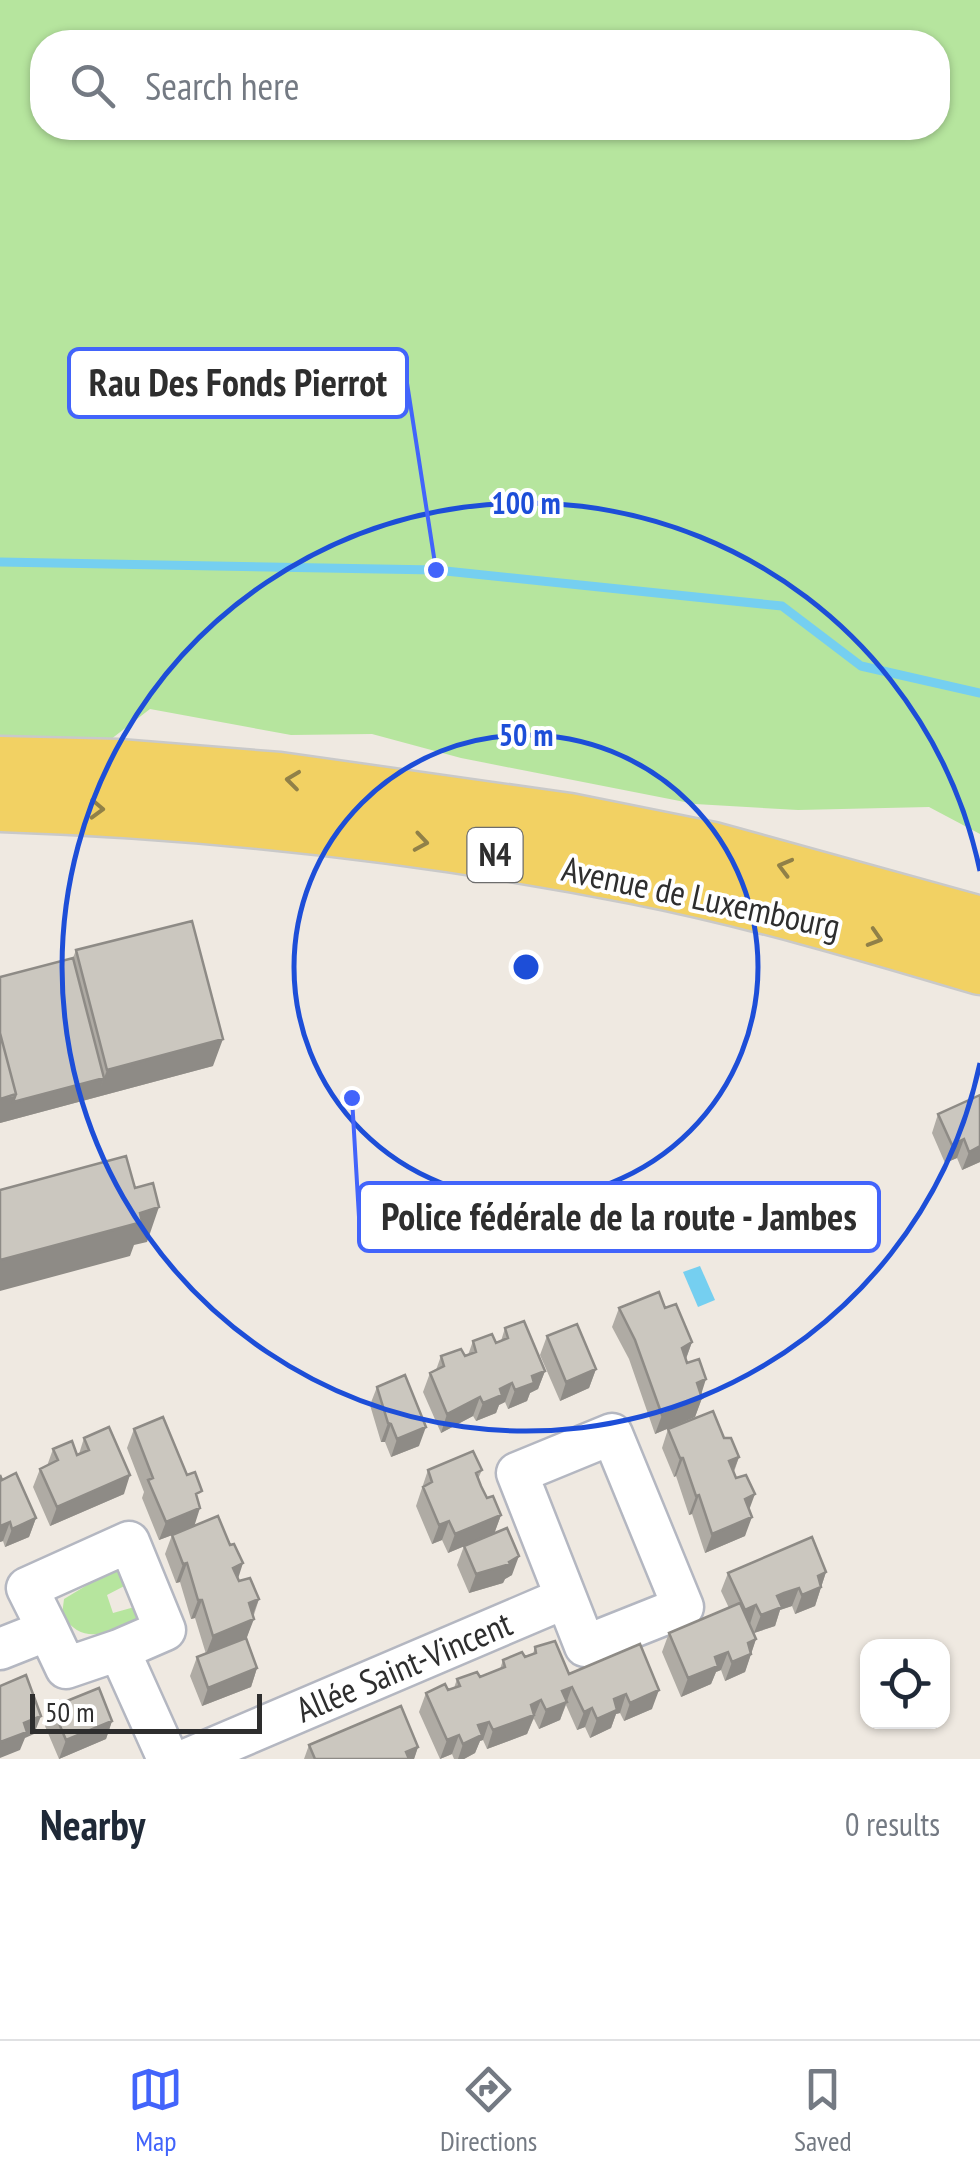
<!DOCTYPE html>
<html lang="en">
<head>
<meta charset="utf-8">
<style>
  body { margin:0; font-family:"PT Sans Narrow",sans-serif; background:#f6f6f7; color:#1f2937 }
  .controls { position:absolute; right:30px; bottom:30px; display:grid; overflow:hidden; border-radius:20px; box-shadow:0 2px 8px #0004 }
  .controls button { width:90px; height:90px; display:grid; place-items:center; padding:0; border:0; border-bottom:2px solid #e0e1e3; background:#fff; color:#1f2937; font:50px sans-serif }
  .scale { position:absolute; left:30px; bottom:25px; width:232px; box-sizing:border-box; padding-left:10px; border:5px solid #2e2e2e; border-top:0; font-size:28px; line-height:35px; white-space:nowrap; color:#2e2e2e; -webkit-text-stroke:8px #fff; paint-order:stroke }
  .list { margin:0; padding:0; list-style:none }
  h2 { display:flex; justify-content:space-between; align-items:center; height:130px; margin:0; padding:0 40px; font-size:42px }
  h2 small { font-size:32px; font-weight:400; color:#747a83 }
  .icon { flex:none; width:55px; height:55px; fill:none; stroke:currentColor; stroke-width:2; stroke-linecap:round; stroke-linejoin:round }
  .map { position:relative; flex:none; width:980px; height:1759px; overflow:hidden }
  .search { position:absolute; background:#fff; box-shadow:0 2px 8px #0004; left:30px; right:30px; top:30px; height:110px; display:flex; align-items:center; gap:25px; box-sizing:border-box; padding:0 35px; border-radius:40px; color:#747a83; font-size:38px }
  .sheet { height:280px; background:#fff }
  nav { display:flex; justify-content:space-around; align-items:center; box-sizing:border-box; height:140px; border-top:2px solid #e0e1e3; background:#fff; font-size:28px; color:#747a83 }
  nav a { display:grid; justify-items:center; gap:5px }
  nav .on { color:#4264fb }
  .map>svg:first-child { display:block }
  .green { fill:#b6e59e; fill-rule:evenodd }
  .water { fill:#75cff0 }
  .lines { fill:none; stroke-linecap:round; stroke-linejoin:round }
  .stream { stroke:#75cff0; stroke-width:9 }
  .minor-casing { stroke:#b4b7c1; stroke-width:45 }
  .major-casing { stroke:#c9c9c9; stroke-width:55 }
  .minor { stroke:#fff; stroke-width:40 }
  .major { stroke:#f2d163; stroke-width:50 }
  .wall { fill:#afaba4 }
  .shaded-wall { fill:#8e8b86 }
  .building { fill:#cbc7bf; stroke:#8e8b86; stroke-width:2.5 }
  .oneway { stroke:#908048 }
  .ring { fill:none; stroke:#1d4ed8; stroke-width:5 }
  .labels { text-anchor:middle; stroke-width:8; stroke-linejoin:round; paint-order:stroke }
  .shield { fill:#fff; stroke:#6d6d6d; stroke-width:2.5 }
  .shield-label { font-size:32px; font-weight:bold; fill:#2e2e2e }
  .street-label { font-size:35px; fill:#2e2e2e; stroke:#fff }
  .centre { fill:#1d4ed8; stroke:#fff; stroke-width:5 }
  .ring-label { font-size:30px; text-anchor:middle; font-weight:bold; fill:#1d4ed8; stroke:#fff; stroke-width:8; stroke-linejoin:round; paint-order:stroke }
  .leader { fill:none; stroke:#4264fb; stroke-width:4 }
  .callout-dot { fill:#4264fb; stroke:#fff; stroke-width:4 }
  .callout { fill:#fff; stroke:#4264fb; stroke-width:4 }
  .callout-label { font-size:38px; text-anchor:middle; font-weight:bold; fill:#2e2e2e }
</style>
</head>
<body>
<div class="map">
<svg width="980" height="1759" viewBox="0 0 980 1759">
  <rect width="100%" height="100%" fill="#efe9e1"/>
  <path class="green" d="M 0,0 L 980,0 L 980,834 L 929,807 L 798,810 L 695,804 L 461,758 L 372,734 L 291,735 L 150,709 L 106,743 L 0,735 ZM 42,42 L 938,42 L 938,128 L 42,128 Z
    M 112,1570 L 126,1573 L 132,1582 L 107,1595 L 113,1613 L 138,1606 L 137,1621 C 106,1633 83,1646 62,1615 L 64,1599 Z"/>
  <path class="water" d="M 700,1266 L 715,1300 L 698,1307 L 683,1272 Z"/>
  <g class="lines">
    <path class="stream" d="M 0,562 L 436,570 L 782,606 L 861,666 L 980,693"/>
    <g class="minor-casing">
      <path id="minor" d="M 612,1434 L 683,1607 L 585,1646 L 517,1473 Z
        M 48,1630 L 27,1588 L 129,1542 L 165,1630 L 119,1650
        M 0,1649 L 48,1630 L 66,1668 L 119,1650 L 168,1759
        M 188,1759 L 565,1598"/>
    </g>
    <g class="major-casing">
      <path id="major" d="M 0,762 L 118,765 L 279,778 L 569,819 L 713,848 L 980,922
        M 0,806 C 213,813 425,837 634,878 C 751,901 866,935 980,969"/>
    </g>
    <use href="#minor" class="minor"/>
    <use href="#major" class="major"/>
  </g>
  <path class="wall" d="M 76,950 L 213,1066 L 0,1123 L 0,977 L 73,958 Z
    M 980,1095 L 980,1162 L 962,1170 L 957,1158 L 945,1163 L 932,1133 L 938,1114 Z
    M 619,1308 L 665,1308 L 692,1342 L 686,1359 L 702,1398 L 695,1417 L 655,1434 L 629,1359 L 612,1327 Z
    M 505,1328 L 545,1371 L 538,1389 L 530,1393 L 527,1401 L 508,1409 L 505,1402 L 499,1405 L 496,1413 L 476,1421 L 473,1416 L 441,1433 L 423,1392 L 430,1373 L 436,1370 L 441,1356 L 468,1355 L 473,1341 L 496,1343 L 501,1341 Z
    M 547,1336 L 596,1369 L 589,1388 L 560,1401 L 540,1355 Z
    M 377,1387 L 419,1446 L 391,1457 L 385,1442 L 381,1442 L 370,1405 Z
    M 134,1429 L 198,1501 L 194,1526 L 239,1581 L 259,1599 L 247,1637 L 228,1645 L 257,1668 L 251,1687 L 202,1706 L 190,1676 L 197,1657 L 206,1654 L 195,1618 L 191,1619 L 180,1582 L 176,1583 L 165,1554 L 172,1535 L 159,1540 L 142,1498 L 144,1492 L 127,1448 Z
    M 668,1429 L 724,1438 L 739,1457 L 734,1472 L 749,1510 L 745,1536 L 705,1553 L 692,1514 L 689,1515 L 676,1476 L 674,1477 L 662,1448 Z
    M 84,1438 L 124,1494 L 50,1526 L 33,1487 L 40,1469 L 47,1466 L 53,1449 L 79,1454 Z
    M 428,1470 L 482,1470 L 478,1479 L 487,1498 L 501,1515 L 494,1534 L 512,1575 L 505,1579 L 503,1583 L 469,1593 L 457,1565 L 464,1546 L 448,1553 L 442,1540 L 432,1544 L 416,1506 Z
    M 0,1475 L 2,1480 L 36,1518 L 29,1537 L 5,1547 L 3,1541 L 0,1542 Z
    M 826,1572 L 815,1606 L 795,1614 L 792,1606 L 780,1610 L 775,1626 L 754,1633 L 756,1639 L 745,1672 L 725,1681 L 721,1670 L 716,1672 L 711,1684 L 681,1697 L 662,1652 L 669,1633 L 729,1608 L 721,1591 L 728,1573 Z
    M 640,1644 L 652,1709 L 624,1721 L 620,1713 L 616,1714 L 611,1728 L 590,1738 L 585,1727 L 577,1730 L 566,1705 L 560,1720 L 539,1729 L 534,1719 L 533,1720 L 527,1734 L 487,1749 L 483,1740 L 480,1741 L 475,1753 L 464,1759 L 454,1759 L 452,1754 L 440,1759 L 419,1712 L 426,1693 L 454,1688 L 457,1679 L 480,1677 L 500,1669 L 503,1660 L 533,1654 L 535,1647 L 569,1674 Z
    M 52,1707 L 112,1721 L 106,1739 L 59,1759 L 45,1726 Z
    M 309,1745 L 418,1747 L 414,1759 L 304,1759 Z"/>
  <path class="shaded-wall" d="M 223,1039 L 213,1066 L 97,1097 L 107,1070 Z
    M 104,1078 L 97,1097 L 0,1123 L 0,1099 Z
    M 964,1139 L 957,1158 L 945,1163 L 952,1145 Z
    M 980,1146 L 980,1162 L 962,1170 L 969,1152 Z
    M 159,1207 L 147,1242 L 134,1245 L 130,1256 L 0,1291 L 0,1260 Z
    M 692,1342 L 685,1361 L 682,1348 Z
    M 596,1369 L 589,1388 L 560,1401 L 566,1382 Z
    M 545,1371 L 538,1389 L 530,1393 L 527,1401 L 508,1409 L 515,1390 L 532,1376 Z
    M 706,1379 L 700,1398 L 697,1383 Z
    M 512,1383 L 505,1402 L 499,1405 L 496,1413 L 476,1421 L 483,1403 L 500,1389 Z
    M 480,1397 L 473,1416 L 441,1433 L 447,1414 Z
    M 702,1398 L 695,1417 L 655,1434 L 662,1415 Z
    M 388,1423 L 391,1424 L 385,1442 L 381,1442 Z
    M 426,1427 L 419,1446 L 391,1457 L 397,1439 Z
    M 739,1457 L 732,1475 L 729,1461 Z
    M 680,1458 L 683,1458 L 676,1476 L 674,1477 Z
    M 130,1475 L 124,1494 L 50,1526 L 57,1507 Z
    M 755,1494 L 748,1513 L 745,1499 Z
    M 699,1495 L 692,1514 L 689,1515 L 696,1496 Z
    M 200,1508 L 194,1527 L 159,1540 L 166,1522 Z
    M 501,1515 L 494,1534 L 448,1553 L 455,1534 Z
    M 752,1517 L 745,1536 L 705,1553 L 712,1534 Z
    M 36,1518 L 29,1537 L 5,1547 L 12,1529 Z
    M 449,1521 L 442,1540 L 432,1544 L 439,1525 Z
    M 10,1522 L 3,1541 L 0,1542 L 0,1526 Z
    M 519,1556 L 512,1575 L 505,1579 L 503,1583 L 469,1593 L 476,1574 Z
    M 187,1563 L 180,1582 L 176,1583 L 183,1564 Z
    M 243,1563 L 237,1582 L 233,1568 Z
    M 826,1572 L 815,1606 L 795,1614 L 802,1595 L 818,1576 Z
    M 799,1588 L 792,1606 L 780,1610 L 775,1626 L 754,1633 L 761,1615 L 777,1596 Z
    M 259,1599 L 252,1617 L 249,1603 Z
    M 198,1600 L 202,1600 L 195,1618 L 191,1619 Z
    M 756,1605 L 750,1624 L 738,1628 L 745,1610 Z
    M 254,1619 L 247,1637 L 206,1654 L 213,1636 Z
    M 756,1639 L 745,1672 L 725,1681 L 732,1662 L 748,1643 Z
    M 728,1652 L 721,1670 L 716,1672 L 711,1684 L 681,1697 L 688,1678 L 715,1657 Z
    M 257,1668 L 251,1687 L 202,1706 L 208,1688 Z
    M 572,1687 L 560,1720 L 539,1729 L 546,1710 L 562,1691 Z
    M 659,1690 L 652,1709 L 624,1721 L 630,1703 Z
    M 626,1694 L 620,1713 L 616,1714 L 611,1728 L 590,1738 L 597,1719 L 614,1699 Z
    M 541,1700 L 527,1734 L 487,1749 L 493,1730 L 531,1705 Z
    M 592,1708 L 585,1727 L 577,1730 L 584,1712 Z
    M 41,1716 L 34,1734 L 25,1738 L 20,1750 L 0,1758 L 0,1742 L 24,1723 Z
    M 112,1721 L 106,1739 L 59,1759 L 66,1740 Z
    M 489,1722 L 483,1740 L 480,1741 L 475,1753 L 464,1759 L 458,1759 L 463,1744 L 478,1725 Z
    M 459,1735 L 452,1754 L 440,1759 L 447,1740 Z
    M 418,1747 L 414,1759 L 404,1759 L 406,1752 Z"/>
  <path class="building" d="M 192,921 L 223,1039 L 107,1070 L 76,950 Z
    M 73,958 L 104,1078 L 13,1102 L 16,1094 L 0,1033 L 0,977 Z
    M 0,1033 L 16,1094 L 0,1099 Z
    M 980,1095 L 980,1146 L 969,1152 L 964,1139 L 952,1145 L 938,1114 Z
    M 126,1156 L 135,1188 L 153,1183 L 159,1207 L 140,1213 L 142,1222 L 0,1260 L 0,1190 Z
    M 659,1292 L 665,1308 L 676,1304 L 692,1342 L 682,1348 L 687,1363 L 699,1359 L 706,1379 L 697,1383 L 702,1398 L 662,1415 L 635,1340 L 619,1308 Z
    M 524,1321 L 545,1371 L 532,1376 L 534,1383 L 515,1390 L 512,1383 L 500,1389 L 502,1395 L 483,1403 L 480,1397 L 447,1414 L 430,1373 L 444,1366 L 441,1356 L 461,1349 L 465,1356 L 476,1352 L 473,1341 L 492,1334 L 496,1343 L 508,1338 L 505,1328 Z
    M 577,1324 L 596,1369 L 566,1382 L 547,1336 Z
    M 405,1375 L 426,1427 L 397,1439 L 391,1424 L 388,1423 L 377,1387 Z
    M 713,1411 L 724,1438 L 731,1438 L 739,1457 L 729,1461 L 736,1478 L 746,1475 L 755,1494 L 745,1499 L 752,1517 L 712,1534 L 699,1495 L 696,1496 L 683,1458 L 680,1458 L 668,1429 Z
    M 163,1417 L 187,1475 L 195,1472 L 202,1491 L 196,1494 L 200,1508 L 166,1522 L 148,1480 L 153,1478 L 134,1429 Z
    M 109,1427 L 130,1475 L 57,1507 L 40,1469 L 58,1460 L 53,1449 L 72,1441 L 77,1455 L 89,1450 L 84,1438 Z
    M 473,1451 L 482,1470 L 476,1473 L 481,1486 L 487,1498 L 493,1496 L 501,1515 L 455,1534 L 449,1521 L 439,1525 L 423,1487 L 432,1482 L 428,1470 Z
    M 16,1473 L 36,1518 L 12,1529 L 10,1522 L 0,1526 L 0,1475 L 2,1480 Z
    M 218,1516 L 230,1545 L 234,1544 L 243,1563 L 233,1568 L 239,1581 L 250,1578 L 259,1599 L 249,1603 L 254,1619 L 213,1636 L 202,1600 L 198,1600 L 187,1563 L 183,1564 L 172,1535 Z
    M 507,1528 L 519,1556 L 509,1562 L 510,1564 L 476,1574 L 464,1546 Z
    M 812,1537 L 826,1572 L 818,1576 L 821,1587 L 802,1595 L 799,1588 L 784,1593 L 777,1596 L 782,1607 L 761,1615 L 756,1605 L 745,1610 L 728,1573 Z
    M 740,1603 L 756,1639 L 748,1643 L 751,1654 L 732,1662 L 728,1652 L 715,1657 L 718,1666 L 688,1678 L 669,1633 Z
    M 246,1638 L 257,1668 L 208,1688 L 197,1657 Z
    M 555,1641 L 569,1674 L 640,1644 L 659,1690 L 630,1703 L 626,1694 L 614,1699 L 617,1710 L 597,1719 L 592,1708 L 584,1712 L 572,1687 L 562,1691 L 567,1702 L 546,1710 L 541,1700 L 531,1705 L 534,1715 L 493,1730 L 489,1722 L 478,1725 L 482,1735 L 463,1744 L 459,1735 L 447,1740 L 426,1693 L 445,1684 L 448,1690 L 460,1686 L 457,1679 L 477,1672 L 480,1677 L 505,1667 L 503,1660 L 522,1652 L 525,1657 L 536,1653 L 535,1647 Z
    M 26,1675 L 41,1716 L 24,1723 L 27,1732 L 0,1742 L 0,1686 Z
    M 99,1688 L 112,1721 L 66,1740 L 52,1707 Z
    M 401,1706 L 418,1747 L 406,1752 L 409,1759 L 315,1759 L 309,1745 Z"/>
  <defs><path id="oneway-chevron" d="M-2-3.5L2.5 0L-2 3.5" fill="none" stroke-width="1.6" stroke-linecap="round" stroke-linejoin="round" transform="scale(2.5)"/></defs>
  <g class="oneway">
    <use href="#oneway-chevron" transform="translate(293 780) rotate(-173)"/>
    <use href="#oneway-chevron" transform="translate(97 809) rotate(2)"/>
    <use href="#oneway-chevron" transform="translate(421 842) rotate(9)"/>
    <use href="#oneway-chevron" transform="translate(785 867) rotate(-165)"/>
    <use href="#oneway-chevron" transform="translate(875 938) rotate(17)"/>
  </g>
  <g class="ring">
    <circle cx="526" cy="967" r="232"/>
    <path d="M980 1063A464 464 0 1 1 980 871"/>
  </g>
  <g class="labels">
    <rect class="shield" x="467.5" y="828" width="55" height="54" rx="8"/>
    <g class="shield-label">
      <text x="495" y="866">N4</text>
    </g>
    <g class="street-label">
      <text transform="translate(701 898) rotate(12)" y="12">Avenue de Luxembourg</text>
      <text transform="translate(404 1667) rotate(-23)" y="12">Allée Saint-Vincent</text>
    </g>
  </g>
  <circle cx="526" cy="967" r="15" class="centre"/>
  <g class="ring-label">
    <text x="526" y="514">100 m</text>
    <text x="526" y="746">50 m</text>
  </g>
  <path class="leader" d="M436 570L407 383M352 1098L359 1217"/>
  <g class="callout-dot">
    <circle cx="436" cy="570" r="10"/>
    <circle cx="352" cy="1098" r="10"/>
  </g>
  <g class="callout">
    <rect x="69" y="349" width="338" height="68" rx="10"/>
    <rect x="359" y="1183" width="520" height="68" rx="10"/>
  </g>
  <g class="callout-label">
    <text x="238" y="396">Rau Des Fonds Pierrot</text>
    <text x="619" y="1230">Police fédérale de la route - Jambes</text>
  </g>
</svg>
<div class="controls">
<button><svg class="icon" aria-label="locate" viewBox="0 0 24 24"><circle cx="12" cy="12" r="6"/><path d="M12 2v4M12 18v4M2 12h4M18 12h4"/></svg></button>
</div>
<div class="scale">50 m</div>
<div class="search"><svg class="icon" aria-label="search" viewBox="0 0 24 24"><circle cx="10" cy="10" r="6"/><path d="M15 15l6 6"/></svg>Search here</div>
</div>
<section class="sheet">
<h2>Nearby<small>0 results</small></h2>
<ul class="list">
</ul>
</section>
<nav>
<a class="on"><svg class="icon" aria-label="map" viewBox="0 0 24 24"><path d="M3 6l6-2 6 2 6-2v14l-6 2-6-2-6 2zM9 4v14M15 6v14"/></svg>Map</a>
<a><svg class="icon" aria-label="directions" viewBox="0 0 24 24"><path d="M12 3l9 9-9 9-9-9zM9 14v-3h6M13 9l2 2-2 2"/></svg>Directions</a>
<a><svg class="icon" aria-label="saved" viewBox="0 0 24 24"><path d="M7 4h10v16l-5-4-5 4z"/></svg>Saved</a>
</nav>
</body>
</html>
